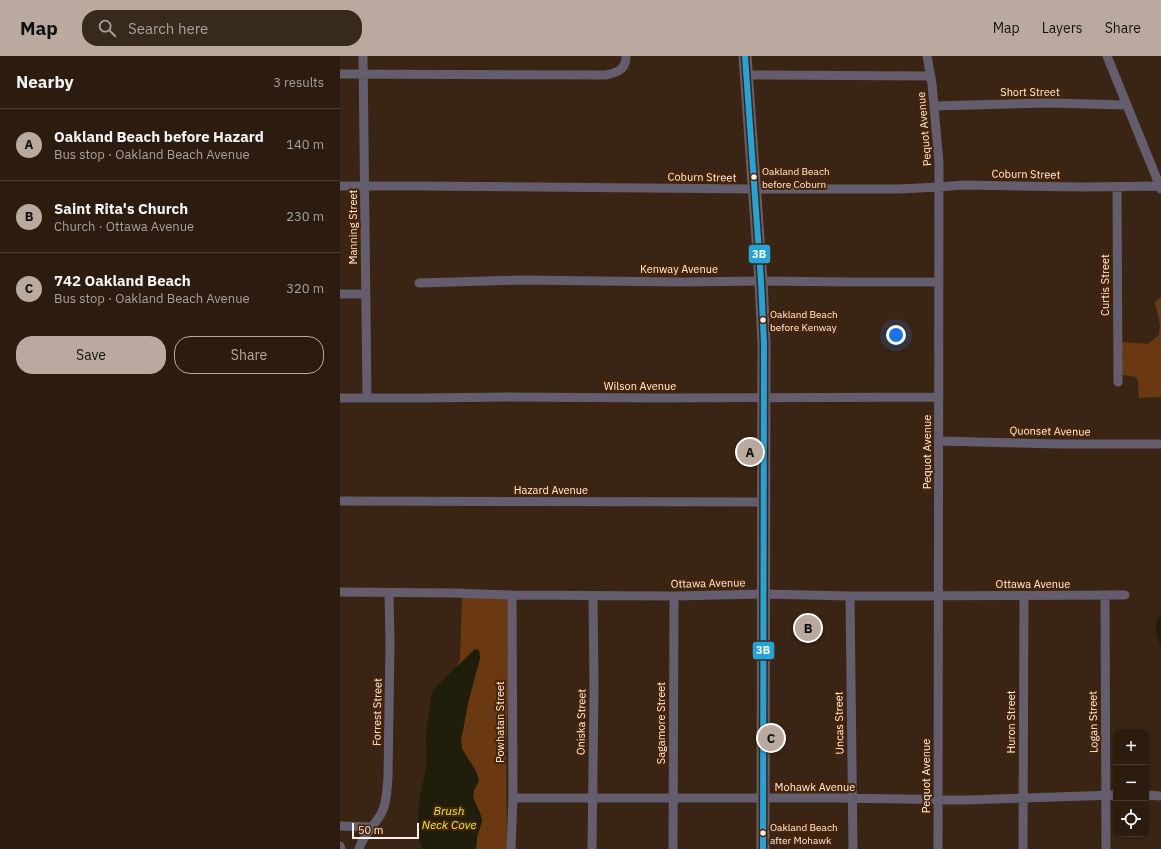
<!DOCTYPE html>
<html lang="en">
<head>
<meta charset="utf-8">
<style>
  body { margin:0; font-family:"IBM Plex Sans",sans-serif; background:#38291d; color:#f1f3f6 }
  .controls { position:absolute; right:12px; bottom:12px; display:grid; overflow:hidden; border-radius:8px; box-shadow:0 1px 3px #0004 }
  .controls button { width:36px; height:36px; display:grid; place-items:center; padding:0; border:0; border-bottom:1px solid #483a2f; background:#2c1c0f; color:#f1f3f6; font:20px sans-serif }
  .scale { position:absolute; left:12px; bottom:10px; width:67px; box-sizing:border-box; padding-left:4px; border:2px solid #fdf0e8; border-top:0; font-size:11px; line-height:14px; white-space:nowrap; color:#fdf0e8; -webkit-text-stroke:3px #492305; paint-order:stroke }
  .you { position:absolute; left:556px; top:279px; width:14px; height:14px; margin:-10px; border:3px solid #fff; border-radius:50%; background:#1a73e8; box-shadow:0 0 0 6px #1a73e833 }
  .badge { display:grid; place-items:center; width:26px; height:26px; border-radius:50%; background:#b9a99e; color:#111; font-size:13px; font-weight:700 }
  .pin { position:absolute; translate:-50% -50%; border:2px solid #fff; box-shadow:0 1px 4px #0006 }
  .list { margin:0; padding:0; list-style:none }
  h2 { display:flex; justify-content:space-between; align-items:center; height:52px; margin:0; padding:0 16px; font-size:17px }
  h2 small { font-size:13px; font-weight:400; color:#a6a19e }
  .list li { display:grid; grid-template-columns:26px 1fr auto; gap:12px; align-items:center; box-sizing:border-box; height:72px; padding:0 16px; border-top:1px solid #483a2f }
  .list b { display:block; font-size:15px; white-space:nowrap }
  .list p { margin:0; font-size:13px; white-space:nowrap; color:#a6a19e }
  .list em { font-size:13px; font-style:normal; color:#a6a19e }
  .actions { display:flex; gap:8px; padding:12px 16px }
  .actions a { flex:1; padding:9px 0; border:1px solid #b9a99e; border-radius:16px; text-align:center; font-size:14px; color:#b9a99e }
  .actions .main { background:#b9a99e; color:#111 }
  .icon { flex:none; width:22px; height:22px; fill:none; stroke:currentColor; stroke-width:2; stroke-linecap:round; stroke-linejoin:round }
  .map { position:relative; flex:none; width:821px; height:793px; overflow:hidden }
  header { display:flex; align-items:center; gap:24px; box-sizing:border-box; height:56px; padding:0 20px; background:#b9a99e; color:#111 }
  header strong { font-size:19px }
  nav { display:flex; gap:22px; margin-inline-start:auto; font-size:14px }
  .search { width:280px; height:36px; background:#38291d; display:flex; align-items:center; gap:10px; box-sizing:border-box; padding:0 14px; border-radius:16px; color:#a6a19e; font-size:15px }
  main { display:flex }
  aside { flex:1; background:#2c1c0f }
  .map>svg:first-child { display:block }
  .green { fill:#6a3912 }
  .water { fill:#1e1e0b }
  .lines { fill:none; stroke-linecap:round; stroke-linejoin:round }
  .street { stroke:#645d6d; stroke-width:9 }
  .secondary { stroke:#685d6c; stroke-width:13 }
  .bus-1-casing { stroke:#492305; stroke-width:9 }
  .bus-1 { stroke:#20a4dc; stroke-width:6 }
  .bus-dot { fill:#fdf0e8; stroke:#492305; stroke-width:1.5 }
  .labels { text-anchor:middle; stroke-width:4; stroke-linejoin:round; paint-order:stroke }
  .bus-label { font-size:10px; fill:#fdf0e8; stroke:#492305; text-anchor:start }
  .street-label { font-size:11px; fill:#fdf0e8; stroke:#492305 }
  .water-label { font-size:12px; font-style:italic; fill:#e1ee35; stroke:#492305 }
  .line-badge { stroke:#492305; stroke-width:1.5 }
  .badge-label { font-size:11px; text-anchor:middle; font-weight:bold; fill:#fff }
</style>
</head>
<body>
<header>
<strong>Map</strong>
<div class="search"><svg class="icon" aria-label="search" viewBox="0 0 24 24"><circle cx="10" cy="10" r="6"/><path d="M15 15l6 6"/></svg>Search here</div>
<nav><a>Map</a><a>Layers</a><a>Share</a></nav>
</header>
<main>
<aside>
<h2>Nearby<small>3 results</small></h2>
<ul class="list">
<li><span class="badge">A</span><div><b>Oakland Beach before Hazard</b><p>Bus stop · Oakland Beach Avenue</p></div><em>140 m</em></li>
<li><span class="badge">B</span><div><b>Saint Rita's Church</b><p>Church · Ottawa Avenue</p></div><em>230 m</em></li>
<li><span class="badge">C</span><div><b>742 Oakland Beach</b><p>Bus stop · Oakland Beach Avenue</p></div><em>320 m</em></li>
</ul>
<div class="actions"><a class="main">Save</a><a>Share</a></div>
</aside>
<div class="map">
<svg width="821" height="793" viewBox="0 0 821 793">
  <rect width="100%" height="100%" fill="#3a2514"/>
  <path class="green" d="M 821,241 L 821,341 L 799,342 L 798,326 L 797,321 L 782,319 L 781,286 L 808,288 L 819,279 L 820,269 L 815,246 Z
    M 122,541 L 171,542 L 172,545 L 166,694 L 167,793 L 136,793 L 137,781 L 142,765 L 140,757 L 133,742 L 134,734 L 139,725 L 136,715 L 122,693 L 121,684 L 128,647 L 140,602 L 139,594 L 117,610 L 120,604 Z"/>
  <path class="water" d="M 821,558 L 821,590 C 816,580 812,567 821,558 Z
    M 135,593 L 139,594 L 140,602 L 128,647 L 121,684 L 122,693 L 136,715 L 139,725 L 134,734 L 133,742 L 140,757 L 142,765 L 137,781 L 136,793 L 82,793 L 78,778 L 78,758 L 80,738 L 87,708 L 86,679 L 91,642 L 94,633 L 101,626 Z"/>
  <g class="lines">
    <path class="street" d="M 23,0 L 27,342
      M 587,0 L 592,28 L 599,107 L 598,793
      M 767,0 L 821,133
      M 0,18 L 265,19 C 272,18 283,15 285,7 C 286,5 286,2 286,0
      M 407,19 L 591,20
      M 594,50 L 709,47 L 787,49
      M 0,130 L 82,130 L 414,133 L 558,133 L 599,131 L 623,129 L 744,131 L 820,130
      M 777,131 L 778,326
      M 79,227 L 182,224 L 340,226 L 421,225 L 509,226 L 599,226
      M 0,238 L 25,238
      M 0,342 L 84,342 L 167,341 L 319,342 L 599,341
      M 599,385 L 721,388 L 821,388
      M 0,445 L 423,446
      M 0,536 L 114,537 L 172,539 L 334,540 L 423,538 L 510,540 L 785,539
      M 765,539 L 766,793
      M 510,540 L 513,793
      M 806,739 L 821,740
      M 173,742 L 497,742 L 627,744 L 776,739
      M 0,770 L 31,771
      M 0,790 L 1,793
      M 19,793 C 23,779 34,770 41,758 C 47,747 47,733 48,721 L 50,587 L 49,537
      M 171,793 L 173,742 L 172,539
      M 252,793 L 254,631 L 253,540
      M 333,793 L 334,540
      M 683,793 L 684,540"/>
    <path class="secondary" d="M 405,0 L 421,225 L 424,287 L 423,793"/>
    <g class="bus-1-casing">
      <path id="bus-1" d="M 405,0 L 421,225 L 424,287 L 423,793"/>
    </g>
    <use href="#bus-1" class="bus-1"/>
  </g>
  <g class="bus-dot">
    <circle cx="414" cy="121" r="3.5"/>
    <circle cx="423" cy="264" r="3.5"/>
    <circle cx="423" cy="777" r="3.5"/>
  </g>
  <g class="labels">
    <g class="bus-label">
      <text x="422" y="119">Oakland Beach<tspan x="422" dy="13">before Coburn</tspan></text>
      <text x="430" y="262">Oakland Beach<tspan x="430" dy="13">before Kenway</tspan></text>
      <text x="430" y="775">Oakland Beach<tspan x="430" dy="13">after Mohawk</tspan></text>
    </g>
    <g class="street-label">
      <text x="690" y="40">Short Street</text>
      <text transform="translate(584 73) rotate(-95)" y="4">Pequot Avenue</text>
      <text transform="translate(686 118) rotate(1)" y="4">Coburn Street</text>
      <text transform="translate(362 121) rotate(1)" y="4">Coburn Street</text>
      <text transform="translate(13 171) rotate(-90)" y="4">Manning Street</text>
      <text x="339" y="217">Kenway Avenue</text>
      <text transform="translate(765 229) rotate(-90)" y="4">Curtis Street</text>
      <text x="300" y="334">Wilson Avenue</text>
      <text transform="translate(710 375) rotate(1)" y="4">Quonset Avenue</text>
      <text transform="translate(587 396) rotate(-90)" y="4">Pequot Avenue</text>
      <text x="211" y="438">Hazard Avenue</text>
      <text transform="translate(368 527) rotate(-1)" y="4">Ottawa Avenue</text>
      <text x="693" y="532">Ottawa Avenue</text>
      <text transform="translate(37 656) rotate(-89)" y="4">Forrest Street</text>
      <text transform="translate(160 666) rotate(-90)" y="4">Powhatan Street</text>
      <text transform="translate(241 666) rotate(-89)" y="4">Oniska Street</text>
      <text transform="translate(671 666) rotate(-90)" y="4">Huron Street</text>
      <text transform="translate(753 666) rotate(-91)" y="4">Logan Street</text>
      <text transform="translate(321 667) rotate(-90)" y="4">Sagamore Street</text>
      <text transform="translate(499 667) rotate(-91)" y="4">Uncas Street</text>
      <text transform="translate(586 720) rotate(-90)" y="4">Pequot Avenue</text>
      <text x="475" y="735">Mohawk Avenue</text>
    </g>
    <g class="water-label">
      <text x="109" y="759">Brush<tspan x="109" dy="14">Neck Cove</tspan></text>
    </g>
  </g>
  <g class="line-badge">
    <rect x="408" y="188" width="23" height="20" rx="4" fill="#20a4dc"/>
    <rect x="412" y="585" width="23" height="19" rx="4" fill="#20a4dc"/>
  </g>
  <g class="badge-label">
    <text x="419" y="202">3B</text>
    <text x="423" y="598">3B</text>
  </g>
</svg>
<div class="controls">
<button>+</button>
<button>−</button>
<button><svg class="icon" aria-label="locate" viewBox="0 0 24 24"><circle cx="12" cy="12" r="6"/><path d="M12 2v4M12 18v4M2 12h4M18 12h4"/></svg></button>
</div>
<div class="scale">50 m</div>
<div class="you"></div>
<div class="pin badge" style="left:410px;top:396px">A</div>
<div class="pin badge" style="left:468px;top:572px">B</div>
<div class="pin badge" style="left:431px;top:682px">C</div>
</div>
</main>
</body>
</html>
